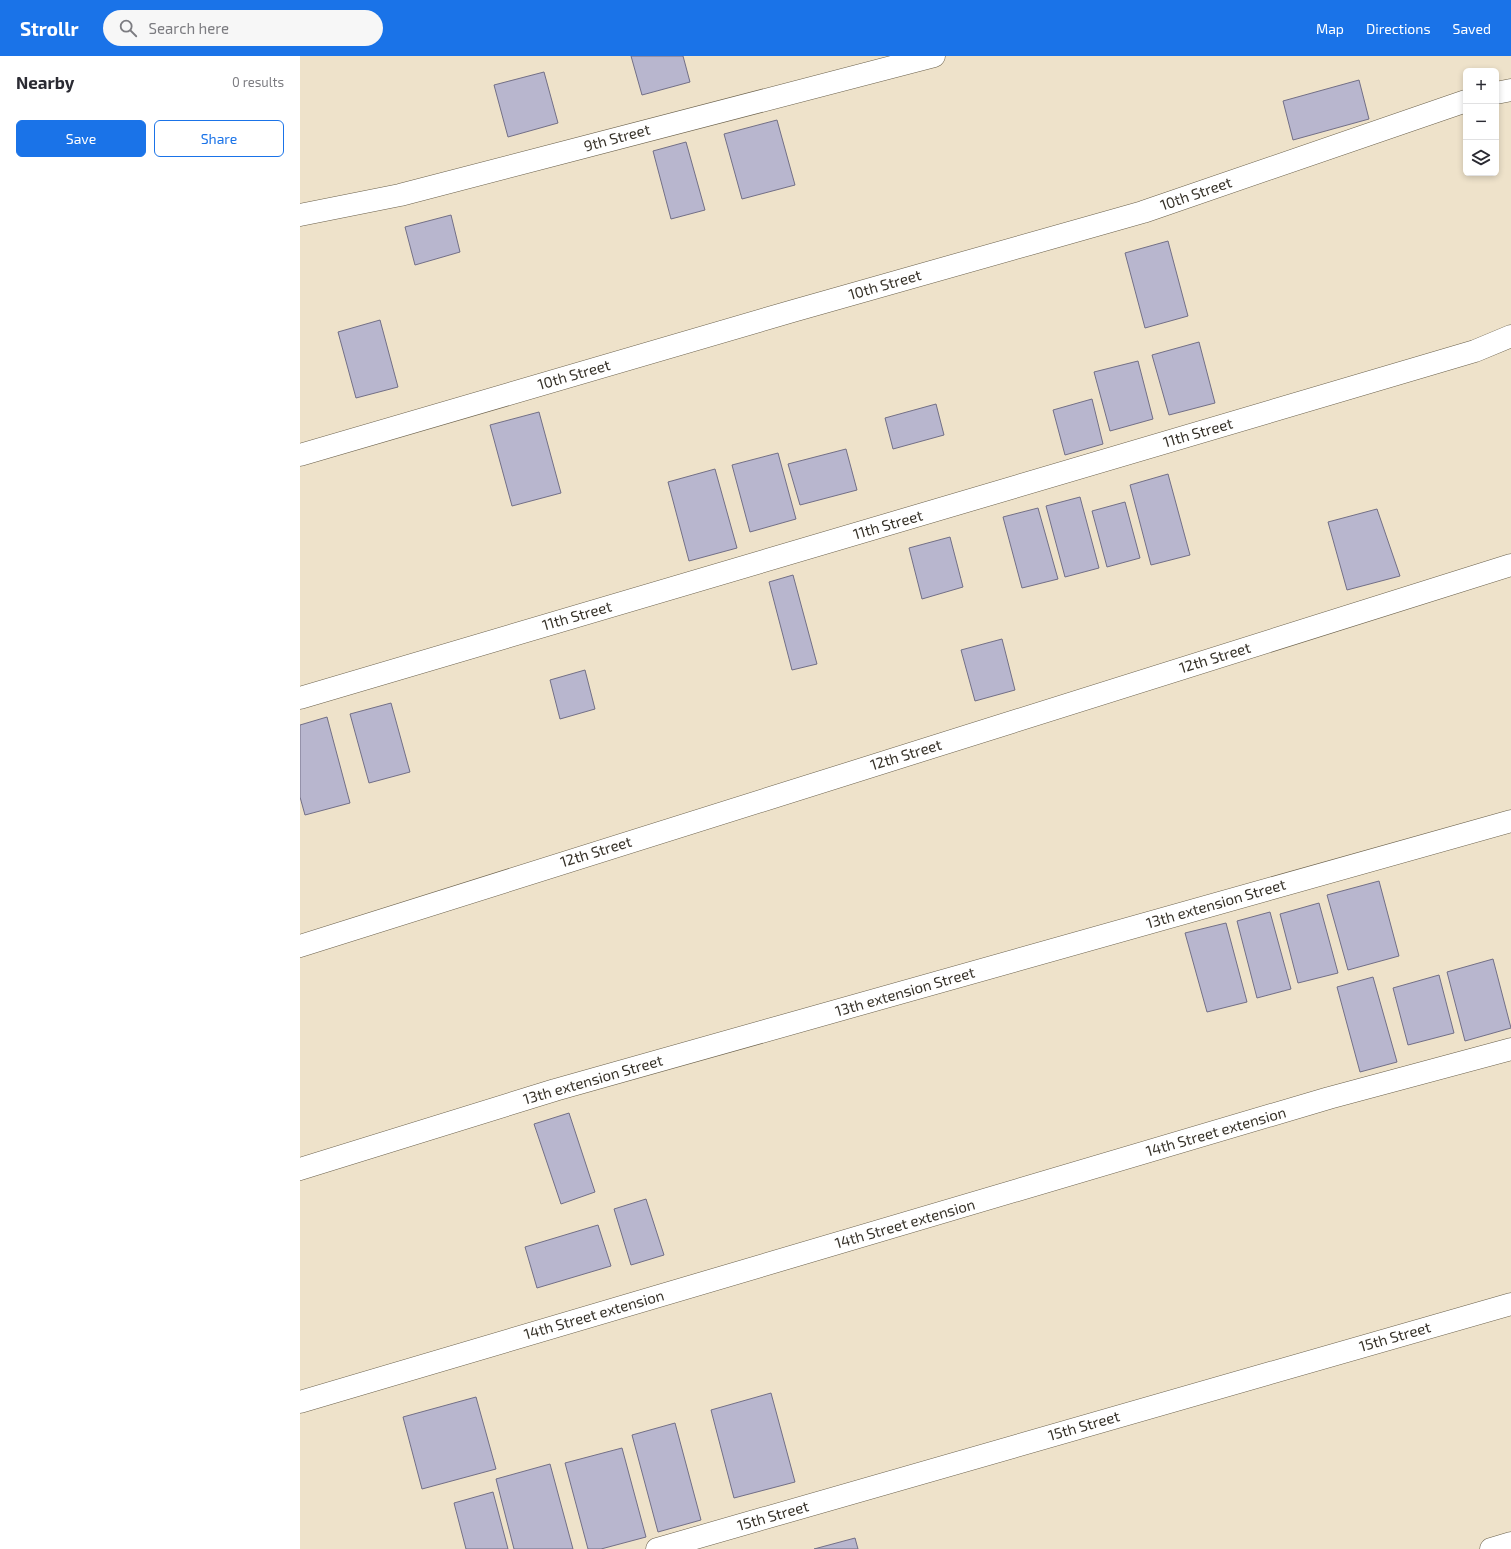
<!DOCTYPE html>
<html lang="en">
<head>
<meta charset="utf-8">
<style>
  body { margin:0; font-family:"Exo 2",sans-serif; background:#f7f7f7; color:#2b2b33 }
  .controls { position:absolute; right:12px; top:12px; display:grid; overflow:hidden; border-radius:6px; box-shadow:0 2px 6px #0003 }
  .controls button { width:36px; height:36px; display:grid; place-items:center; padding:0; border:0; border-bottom:1px solid #e1e1e2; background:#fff; color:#2b2b33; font:20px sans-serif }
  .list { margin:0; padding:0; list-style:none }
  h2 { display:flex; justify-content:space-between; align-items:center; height:52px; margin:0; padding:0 16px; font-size:17px }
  h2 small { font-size:13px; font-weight:400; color:#7c7c81 }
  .actions { display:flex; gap:8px; padding:12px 16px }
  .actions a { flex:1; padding:9px 0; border:1px solid #1a73e8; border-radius:6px; text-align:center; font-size:14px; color:#1a73e8 }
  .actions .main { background:#1a73e8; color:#fff }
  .icon { flex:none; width:22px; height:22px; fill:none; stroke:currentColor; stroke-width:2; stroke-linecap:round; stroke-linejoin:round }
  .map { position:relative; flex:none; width:1211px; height:1493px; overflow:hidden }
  header { display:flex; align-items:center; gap:24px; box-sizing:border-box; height:56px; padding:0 20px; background:#1a73e8; color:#fff }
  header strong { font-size:19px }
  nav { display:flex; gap:22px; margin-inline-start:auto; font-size:14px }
  .search { width:280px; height:36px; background:#f7f7f7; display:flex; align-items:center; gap:10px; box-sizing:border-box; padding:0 14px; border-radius:22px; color:#7c7c81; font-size:15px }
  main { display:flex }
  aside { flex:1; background:#fff }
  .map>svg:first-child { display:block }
  .building { fill:#b8b6ce; stroke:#726f86 }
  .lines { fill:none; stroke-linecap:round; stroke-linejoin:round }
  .minor-casing { stroke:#695f4a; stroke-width:23 }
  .minor { stroke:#fff; stroke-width:22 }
  .labels { text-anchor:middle; stroke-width:4; stroke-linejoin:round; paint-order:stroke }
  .street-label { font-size:15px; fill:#363128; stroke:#fff }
</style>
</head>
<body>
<header>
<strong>Strollr</strong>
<div class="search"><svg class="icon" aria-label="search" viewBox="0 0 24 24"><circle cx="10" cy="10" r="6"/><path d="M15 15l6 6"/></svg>Search here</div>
<nav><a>Map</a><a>Directions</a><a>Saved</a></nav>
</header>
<main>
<aside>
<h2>Nearby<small>0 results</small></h2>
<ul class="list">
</ul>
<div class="actions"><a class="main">Save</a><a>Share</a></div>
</aside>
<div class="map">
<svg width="1211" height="1493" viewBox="0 0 1211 1493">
  <rect width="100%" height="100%" fill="#eee2ca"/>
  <path class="building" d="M 331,0 L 383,0 L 390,26 L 342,39 Z
    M 244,16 L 258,67 L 208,81 L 194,29 Z
    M 1059,24 L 1069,63 L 993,84 L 983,45 Z
    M 477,64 L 495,129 L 442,143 L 424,78 Z
    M 386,86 L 405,154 L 371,163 L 353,95 Z
    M 151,159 L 160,196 L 115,209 L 105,171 Z
    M 868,185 L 888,260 L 845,272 L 825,197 Z
    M 80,264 L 98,331 L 56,342 L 38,276 Z
    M 899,286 L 915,347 L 869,359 L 852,299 Z
    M 838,305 L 853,363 L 810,375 L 794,316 Z
    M 792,343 L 803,388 L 765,399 L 753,354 Z
    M 636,348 L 644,379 L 593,393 L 585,362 Z
    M 239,356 L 261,437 L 212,450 L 190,369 Z
    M 546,393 L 557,434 L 500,449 L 488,408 Z
    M 478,397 L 496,463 L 450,476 L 432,409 Z
    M 415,413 L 437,492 L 389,505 L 368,426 Z
    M 868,418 L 890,499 L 851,509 L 830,429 Z
    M 780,441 L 799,512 L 765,521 L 746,450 Z
    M 825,446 L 840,502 L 807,511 L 792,455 Z
    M 738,452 L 758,523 L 722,532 L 703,461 Z
    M 1077,453 L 1100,520 L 1047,534 L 1028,466 Z
    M 650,481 L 663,531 L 622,543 L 609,492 Z
    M 493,519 L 517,608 L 492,614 L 469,526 Z
    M 702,583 L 715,634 L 675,645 L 661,594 Z
    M 285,614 L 295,653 L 260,663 L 250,624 Z
    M 91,647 L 110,716 L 69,727 L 50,658 Z
    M 27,661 L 50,747 L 5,759 L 0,741 L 0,669 Z
    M 1079,825 L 1099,900 L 1048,914 L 1027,839 Z
    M 1019,847 L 1038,917 L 998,927 L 980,858 Z
    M 970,856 L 991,933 L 957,942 L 937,865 Z
    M 926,867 L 947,946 L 907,956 L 885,877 Z
    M 1193,903 L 1211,972 L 1165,985 L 1147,916 Z
    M 1139,919 L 1154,977 L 1108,989 L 1093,932 Z
    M 1073,921 L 1097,1006 L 1060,1016 L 1037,931 Z
    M 269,1057 L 295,1136 L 261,1148 L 234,1068 Z
    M 346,1143 L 364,1199 L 331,1209 L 314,1153 Z
    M 298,1169 L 311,1210 L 237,1232 L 225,1191 Z
    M 471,1337 L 495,1426 L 434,1442 L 411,1354 Z
    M 176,1341 L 196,1413 L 122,1433 L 103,1361 Z
    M 375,1367 L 401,1464 L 358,1476 L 332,1379 Z
    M 322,1392 L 346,1481 L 301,1493 L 288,1493 L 265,1407 Z
    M 250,1408 L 273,1493 L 214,1493 L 196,1423 Z
    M 193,1436 L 208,1493 L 166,1493 L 154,1447 Z
    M 555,1482 L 558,1493 L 514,1493 Z"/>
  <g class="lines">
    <g class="minor-casing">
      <path id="minor" d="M 1196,37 L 1211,34
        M 0,159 L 100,139 L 634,0
        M 0,399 L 493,255 L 843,156 L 1166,45
        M 0,642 L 1175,295 L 1211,280
        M 0,890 L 1211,509
        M 0,1113 L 255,1034 L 1211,765
        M 0,1346 L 1029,1042 L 1211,993
        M 357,1493 L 1211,1248
        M 1191,1493 L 1211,1487"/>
    </g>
    <use href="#minor" class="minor"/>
  </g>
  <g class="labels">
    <g class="street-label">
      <text transform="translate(317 82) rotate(-15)" y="5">9th Street</text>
      <text transform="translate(896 138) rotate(-19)" y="5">10th Street</text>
      <text transform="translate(585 229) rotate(-16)" y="5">10th Street</text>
      <text transform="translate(274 319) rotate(-16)" y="5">10th Street</text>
      <text transform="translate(898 377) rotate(-16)" y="5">11th Street</text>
      <text transform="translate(588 469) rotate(-16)" y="5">11th Street</text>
      <text transform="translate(277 560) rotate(-16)" y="5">11th Street</text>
      <text transform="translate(915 602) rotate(-17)" y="5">12th Street</text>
      <text transform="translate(606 699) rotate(-17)" y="5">12th Street</text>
      <text transform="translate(296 796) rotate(-17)" y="5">12th Street</text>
      <text transform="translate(916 848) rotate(-16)" y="5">13th extension Street</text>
      <text transform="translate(605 936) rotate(-16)" y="5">13th extension Street</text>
      <text transform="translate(293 1024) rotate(-16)" y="5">13th extension Street</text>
      <text transform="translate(916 1076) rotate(-16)" y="5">14th Street extension</text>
      <text transform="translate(605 1168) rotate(-16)" y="5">14th Street extension</text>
      <text transform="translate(294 1259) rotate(-16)" y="5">14th Street extension</text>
      <text transform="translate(1095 1281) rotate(-16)" y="5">15th Street</text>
      <text transform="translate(784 1370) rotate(-16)" y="5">15th Street</text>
      <text transform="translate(473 1460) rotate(-16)" y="5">15th Street</text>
    </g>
  </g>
</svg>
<div class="controls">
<button>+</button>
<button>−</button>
<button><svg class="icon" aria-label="layers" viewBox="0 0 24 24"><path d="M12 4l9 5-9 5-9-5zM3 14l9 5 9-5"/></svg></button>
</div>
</div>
</main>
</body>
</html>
